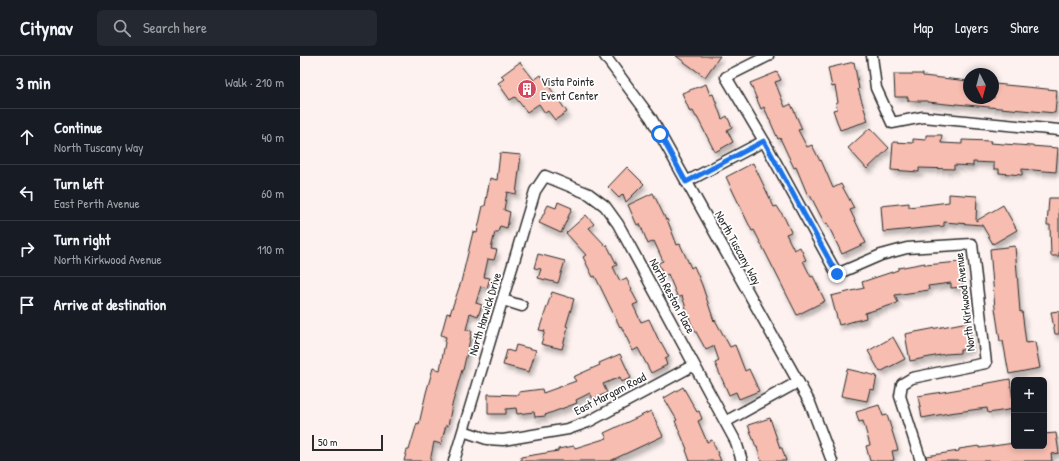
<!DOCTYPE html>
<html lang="en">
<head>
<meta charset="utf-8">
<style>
  body { margin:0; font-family:"Patrick Hand",sans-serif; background:#242831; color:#f1f3f6 }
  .controls { position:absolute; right:12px; bottom:12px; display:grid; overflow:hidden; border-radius:6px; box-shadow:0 2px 6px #0003 }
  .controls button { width:36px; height:36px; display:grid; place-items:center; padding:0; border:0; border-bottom:1px solid #363941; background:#171b24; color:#f1f3f6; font:20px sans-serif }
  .compass { position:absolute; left:663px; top:12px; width:36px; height:36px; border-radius:50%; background:#171b24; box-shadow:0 2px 6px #0003; rotate:174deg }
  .scale { position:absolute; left:12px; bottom:10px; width:71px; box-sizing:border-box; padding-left:4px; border:2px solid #2b2b2b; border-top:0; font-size:11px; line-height:14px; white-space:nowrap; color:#2b2b2b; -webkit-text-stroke:3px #fff; paint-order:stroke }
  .stop { position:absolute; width:12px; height:12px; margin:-9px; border:3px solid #1a73e8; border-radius:50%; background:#fff }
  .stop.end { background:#1a73e8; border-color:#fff; box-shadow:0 1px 4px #0008 }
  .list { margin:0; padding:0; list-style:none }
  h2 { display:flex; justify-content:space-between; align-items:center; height:52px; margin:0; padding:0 16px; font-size:17px }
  h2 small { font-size:13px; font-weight:400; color:#9ea1a6 }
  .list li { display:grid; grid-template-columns:26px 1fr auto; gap:12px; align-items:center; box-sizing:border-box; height:56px; padding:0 16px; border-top:1px solid #363941 }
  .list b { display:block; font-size:15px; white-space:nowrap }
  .list p { margin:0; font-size:13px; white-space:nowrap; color:#9ea1a6 }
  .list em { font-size:13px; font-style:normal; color:#9ea1a6 }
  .icon { flex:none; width:22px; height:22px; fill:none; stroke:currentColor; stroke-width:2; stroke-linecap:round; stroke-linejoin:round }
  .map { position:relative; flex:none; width:759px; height:405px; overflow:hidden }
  header { display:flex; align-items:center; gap:24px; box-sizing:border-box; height:56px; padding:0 20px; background:#171b24; border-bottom:1px solid #363941 }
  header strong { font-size:19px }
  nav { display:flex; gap:22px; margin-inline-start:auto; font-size:14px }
  .search { width:280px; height:36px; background:#242831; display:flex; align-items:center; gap:10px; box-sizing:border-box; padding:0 14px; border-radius:6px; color:#9ea1a6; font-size:15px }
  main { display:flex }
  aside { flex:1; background:#171b24 }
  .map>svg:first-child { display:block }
  .building { fill:#f7bdb0; stroke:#2b2b2b; filter:url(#shadow) }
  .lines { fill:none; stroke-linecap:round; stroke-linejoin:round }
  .minor-casing { stroke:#2b2b2b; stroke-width:13 }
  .minor { stroke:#fff; stroke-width:10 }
  .route { stroke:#1a73e8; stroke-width:5 }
  .labels { text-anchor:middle; stroke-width:3.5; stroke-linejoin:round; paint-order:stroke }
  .poi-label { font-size:12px; fill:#2b2b2b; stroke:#fff; text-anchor:start }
  .street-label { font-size:12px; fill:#2b2b2b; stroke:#fff }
</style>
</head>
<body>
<header>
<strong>Citynav</strong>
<div class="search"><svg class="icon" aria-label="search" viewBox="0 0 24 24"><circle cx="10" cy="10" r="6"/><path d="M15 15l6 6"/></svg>Search here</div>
<nav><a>Map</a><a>Layers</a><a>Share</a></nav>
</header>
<main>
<aside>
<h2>3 min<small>Walk · 210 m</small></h2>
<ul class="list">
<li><svg class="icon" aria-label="ahead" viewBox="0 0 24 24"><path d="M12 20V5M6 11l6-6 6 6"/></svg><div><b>Continue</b><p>North Tuscany Way</p></div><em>40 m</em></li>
<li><svg class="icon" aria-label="left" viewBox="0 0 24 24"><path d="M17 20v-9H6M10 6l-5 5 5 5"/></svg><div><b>Turn left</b><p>East Perth Avenue</p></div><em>60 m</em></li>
<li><svg class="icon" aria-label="right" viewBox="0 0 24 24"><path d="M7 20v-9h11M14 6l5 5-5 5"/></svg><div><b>Turn right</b><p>North Kirkwood Avenue</p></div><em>110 m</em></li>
<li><svg class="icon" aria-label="arrive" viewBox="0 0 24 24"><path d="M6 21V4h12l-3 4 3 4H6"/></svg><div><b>Arrive at destination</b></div></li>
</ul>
</aside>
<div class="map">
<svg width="759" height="405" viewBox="0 0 759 405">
  <defs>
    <filter id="shadow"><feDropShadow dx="2.5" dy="4.5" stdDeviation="2" flood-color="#0004"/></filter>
  </defs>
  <rect width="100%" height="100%" fill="#fdf2ef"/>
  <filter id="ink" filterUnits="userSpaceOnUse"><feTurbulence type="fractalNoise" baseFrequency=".025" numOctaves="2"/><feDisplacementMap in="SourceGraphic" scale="8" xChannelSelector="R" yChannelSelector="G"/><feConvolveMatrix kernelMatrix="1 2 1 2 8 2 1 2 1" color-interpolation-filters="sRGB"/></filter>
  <g filter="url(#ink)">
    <path class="building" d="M 376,0 L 420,0 L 405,21 Z
      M 220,6 L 234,24 L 241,19 L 267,56 L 255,64 L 248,55 L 245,57 L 239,48 L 227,56 L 215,41 L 210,44 L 198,27 L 204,23 L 201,20 Z
      M 554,6 L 559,33 L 558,33 L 568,65 L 540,74 L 533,54 L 537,53 L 536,47 L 538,46 L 535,30 L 532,31 L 528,12 Z
      M 477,16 L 481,24 L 475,26 L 485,51 L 491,48 L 502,73 L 498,74 L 507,91 L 512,89 L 520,105 L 521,104 L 533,132 L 541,128 L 554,152 L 550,154 L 566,187 L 542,198 L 527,167 L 525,168 L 510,139 L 508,140 L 496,111 L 494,112 L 480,82 L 478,83 L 464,51 L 461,53 L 450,27 Z
      M 594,18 L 623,18 L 623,20 L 669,25 L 669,42 L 694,42 L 695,28 L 757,34 L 755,57 L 656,48 L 656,49 L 628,46 L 628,45 L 608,45 L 608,41 L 595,41 Z
      M 406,28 L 410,39 L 413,38 L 422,63 L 427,60 L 432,71 L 427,74 L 433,86 L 415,96 L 397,61 L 396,61 L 393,55 L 390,56 L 382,37 Z
      M 570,72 L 589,92 L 567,113 L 548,92 Z
      M 626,79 L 642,79 L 641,87 L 662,88 L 662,84 L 691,85 L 690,87 L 758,92 L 756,116 L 722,113 L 722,119 L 699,117 L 699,113 L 694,113 L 694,107 L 673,106 L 673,110 L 654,109 L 654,113 L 619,112 L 619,116 L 591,114 L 593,86 L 613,87 L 613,83 L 626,84 Z
      M 200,97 L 221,99 L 216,138 L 207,136 L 204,154 L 210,156 L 207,172 L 200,170 L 198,176 L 195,176 L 191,193 L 197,194 L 194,204 L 188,203 L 184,221 L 190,222 L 187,232 L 181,230 L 176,247 L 182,249 L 178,260 L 170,257 L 166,274 L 172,275 L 163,314 L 162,314 L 152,349 L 148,370 L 146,369 L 141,388 L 134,386 L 130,405 L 104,405 L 107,394 L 109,394 L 117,367 L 119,368 L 126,337 L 133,312 L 140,314 L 146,281 L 141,279 L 147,257 L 150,258 L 161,226 L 173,176 L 177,177 L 183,150 L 185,150 L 190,122 L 197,124 Z
      M 453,107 L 474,151 L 477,150 L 485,163 L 491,176 L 486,178 L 494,194 L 500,191 L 506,204 L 503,205 L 511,221 L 513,220 L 525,245 L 497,259 L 454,174 L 452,175 L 426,121 Z
      M 327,111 L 344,128 L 326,146 L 323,138 L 319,142 L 308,131 Z
      M 353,137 L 366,164 L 367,163 L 377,189 L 380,188 L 391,212 L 394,210 L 402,229 L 414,265 L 415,264 L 430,291 L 435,289 L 445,315 L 449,313 L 459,335 L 439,343 L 436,336 L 429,339 L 415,307 L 419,305 L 414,290 L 406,294 L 391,267 L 382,240 L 378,242 L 368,218 L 364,220 L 358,207 L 363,205 L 354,185 L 348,188 L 340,168 L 337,169 L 328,149 Z
      M 649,138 L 677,140 L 676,165 L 703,149 L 717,174 L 693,188 L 682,169 L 644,166 L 644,170 L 583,176 L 581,150 L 609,147 L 609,151 L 649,146 Z
      M 749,142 L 759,142 L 759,200 L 751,200 L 750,169 L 747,169 Z
      M 258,146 L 272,152 L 261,177 L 239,167 L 248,149 L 256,152 Z
      M 286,159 L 294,168 L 289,172 L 306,190 L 307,189 L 317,209 L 313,211 L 320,225 L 326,222 L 332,233 L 331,234 L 338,247 L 333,249 L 341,266 L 349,263 L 360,287 L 361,286 L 369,301 L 365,303 L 367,309 L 351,317 L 338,292 L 333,295 L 321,270 L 320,271 L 295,220 L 293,221 L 283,201 L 286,199 L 266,177 Z
      M 715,190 L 720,256 L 722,255 L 726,287 L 735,286 L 740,312 L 709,318 L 703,285 L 700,285 L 695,252 L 690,193 Z
      M 238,198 L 265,205 L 258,227 L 238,222 L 241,213 L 234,212 Z
      M 660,206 L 663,231 L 651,232 L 651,227 L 628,230 L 629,234 L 595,239 L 598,247 L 565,257 L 566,262 L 539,269 L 531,240 L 564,232 L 562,226 L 598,214 L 598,212 L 625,207 L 625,209 Z
      M 252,236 L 274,243 L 266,270 L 268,271 L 262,293 L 241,288 L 245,275 L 239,274 Z
      M 759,255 L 759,278 L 755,278 L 751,256 Z
      M 668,266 L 672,293 L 660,294 L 660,297 L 645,298 L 610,305 L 605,278 Z
      M 593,281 L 605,303 L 580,316 L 568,295 Z
      M 216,289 L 236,294 L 229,316 L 203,309 L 207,294 L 214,296 Z
      M 320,298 L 331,322 L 321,326 L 320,321 L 303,328 L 307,337 L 293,343 L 290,337 L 276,344 L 277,347 L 245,359 L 246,360 L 235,361 L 234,356 L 217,358 L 216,352 L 206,353 L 206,358 L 188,358 L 188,338 L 219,339 L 219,336 L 242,333 L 243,337 L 276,325 L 273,321 L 300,309 L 299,307 Z
      M 547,313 L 577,320 L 574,334 L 570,333 L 567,345 L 541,340 Z
      M 710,323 L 714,353 L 688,357 L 687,352 L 649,357 L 622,362 L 618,340 L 684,329 L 683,328 Z
      M 383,331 L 397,356 L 399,355 L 402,363 L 398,365 L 407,386 L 412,384 L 421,405 L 390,405 L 386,394 L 387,393 L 375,365 L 377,364 L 364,342 Z
      M 579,349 L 583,360 L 587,359 L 598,394 L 592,395 L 594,404 L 590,405 L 570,405 L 566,390 L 570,389 L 563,365 L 559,366 L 556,356 Z
      M 351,355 L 363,380 L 310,405 L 221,405 L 221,401 L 258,395 L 258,393 L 274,390 L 275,392 L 307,382 L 304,377 Z
      M 470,362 L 480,392 L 482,392 L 486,405 L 461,405 L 457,391 L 456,391 L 448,369 Z
      M 756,377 L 759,397 L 751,398 L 752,405 L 627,405 L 626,400 L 659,395 L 659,393 L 679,390 L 679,392 L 714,387 L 714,390 L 744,390 L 744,378 Z"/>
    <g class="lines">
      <g class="minor-casing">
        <path id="minor" d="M 305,0 L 351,62 L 510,347 L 532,405
          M 468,0 L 426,21 L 464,85 L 537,218 L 581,199 L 607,192 L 672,188 L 686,307 L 612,322 L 602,328 L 600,340 L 621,405
          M 572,0 L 576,32 L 592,67 L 623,61 L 759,74
          M 386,126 L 464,85
          M 203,244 L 222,250
          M 425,366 L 498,326
          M 163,375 L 187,383 L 203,384 L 268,373 L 288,366 L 394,309
          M 154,405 L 235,135 L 245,120 L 289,138 L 305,150 L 318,168 L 436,386 L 442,405"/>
      </g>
      <use href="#minor" class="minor"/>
    </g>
  </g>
  <g class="lines" filter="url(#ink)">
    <path class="route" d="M 360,78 L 386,126 L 464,85 L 537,218"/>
  </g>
  <defs>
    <g id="building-disc" transform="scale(1)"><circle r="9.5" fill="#d1495b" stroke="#fff"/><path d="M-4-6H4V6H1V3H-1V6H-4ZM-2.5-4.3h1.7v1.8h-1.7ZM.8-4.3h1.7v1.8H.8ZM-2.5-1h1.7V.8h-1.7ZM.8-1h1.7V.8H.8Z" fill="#fff"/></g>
  </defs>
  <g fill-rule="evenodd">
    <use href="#building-disc" x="227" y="33"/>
  </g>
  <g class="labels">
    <g class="poi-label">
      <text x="241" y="30">Vista Pointe<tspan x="241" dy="14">Event Center</tspan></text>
    </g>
    <g class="street-label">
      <text transform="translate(438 192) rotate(61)" y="4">North Tuscany Way</text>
      <text transform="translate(372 240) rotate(62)" y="4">North Reston Place</text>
      <text transform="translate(665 246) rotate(-97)" y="4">North Kirkwood Avenue</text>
      <text transform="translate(185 258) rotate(-73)" y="4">North Harwick Drive</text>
      <text transform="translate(310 338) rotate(-27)" y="4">East Margam Road</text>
    </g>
  </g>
</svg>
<div class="controls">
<button>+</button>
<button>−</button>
</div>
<svg class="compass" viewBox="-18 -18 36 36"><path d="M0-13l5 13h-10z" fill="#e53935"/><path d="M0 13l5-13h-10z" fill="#9ea1a6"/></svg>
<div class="scale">50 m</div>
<div class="stop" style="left:360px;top:78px"></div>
<div class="stop end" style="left:537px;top:218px"></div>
</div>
</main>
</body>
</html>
